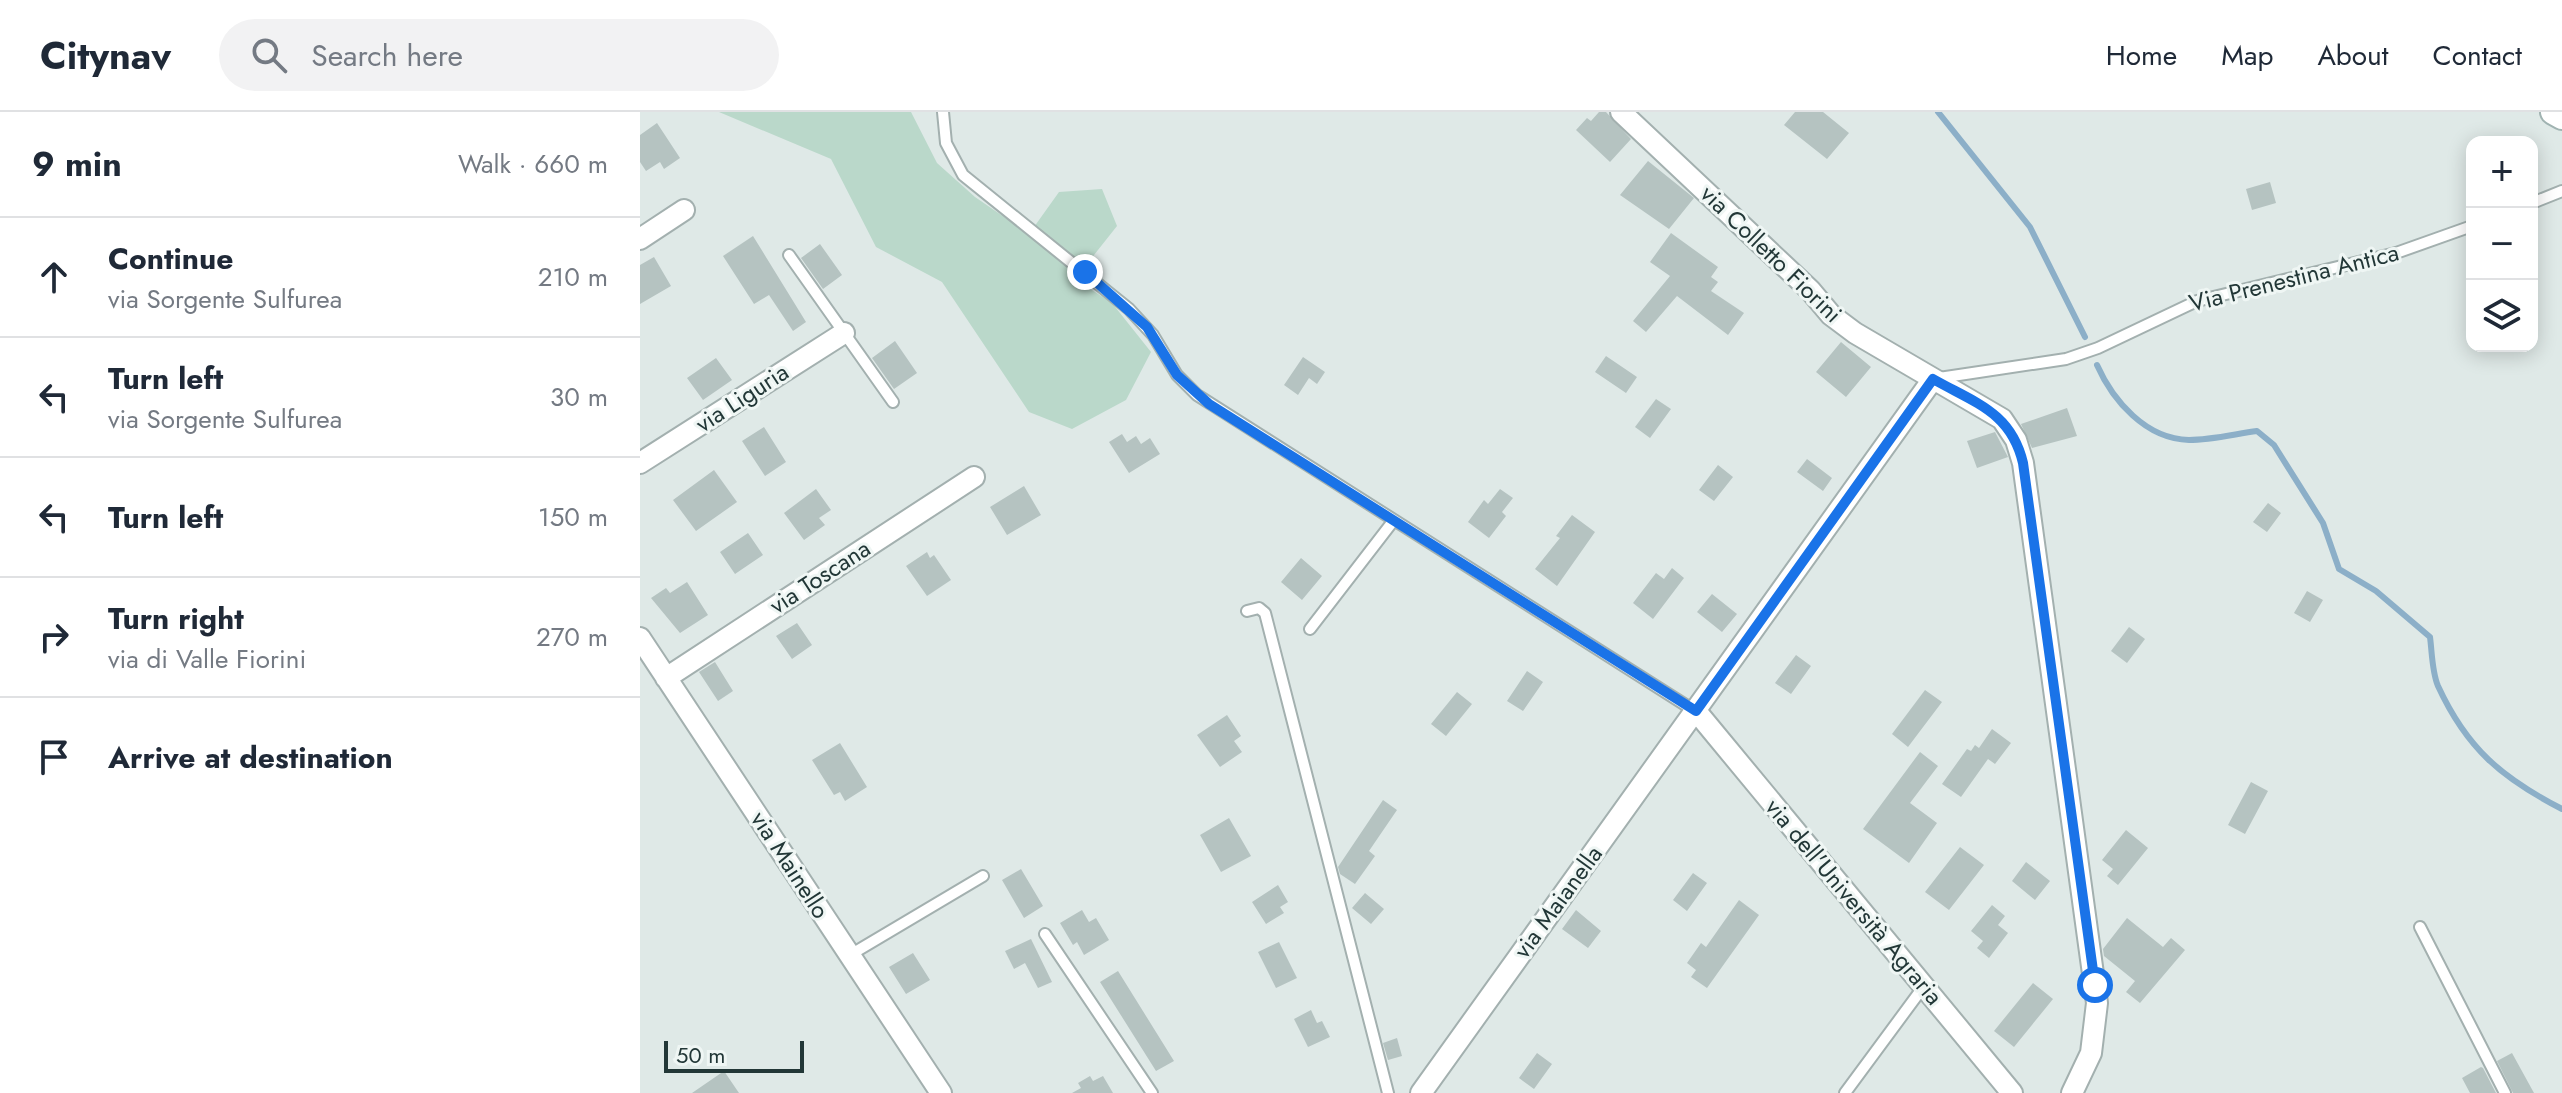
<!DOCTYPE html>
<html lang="en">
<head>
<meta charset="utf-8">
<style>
  body { margin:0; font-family:Jost,sans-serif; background:#f2f2f3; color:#1f2937 }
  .controls { position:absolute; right:24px; top:24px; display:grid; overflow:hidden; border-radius:16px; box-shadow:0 4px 20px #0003 }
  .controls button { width:72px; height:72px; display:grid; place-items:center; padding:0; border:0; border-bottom:2px solid #e0e1e3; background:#fff; color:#1f2937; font:40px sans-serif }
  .scale { position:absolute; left:24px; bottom:20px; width:140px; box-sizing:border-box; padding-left:8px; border:4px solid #223737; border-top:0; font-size:22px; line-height:28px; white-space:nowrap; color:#223737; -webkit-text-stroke:6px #eff6f4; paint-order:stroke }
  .stop { position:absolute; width:24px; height:24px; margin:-18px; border:6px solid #1a73e8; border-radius:50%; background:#fff }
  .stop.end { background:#1a73e8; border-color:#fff; box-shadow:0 2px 8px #0008 }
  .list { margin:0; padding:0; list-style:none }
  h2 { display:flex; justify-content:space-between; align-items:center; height:104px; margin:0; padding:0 32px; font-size:34px }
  h2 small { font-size:26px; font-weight:400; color:#747a83 }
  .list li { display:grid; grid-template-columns:52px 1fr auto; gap:24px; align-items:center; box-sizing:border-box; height:120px; padding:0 32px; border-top:2px solid #e0e1e3 }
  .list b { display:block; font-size:30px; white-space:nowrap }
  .list p { margin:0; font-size:26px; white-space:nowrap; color:#747a83 }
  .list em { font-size:26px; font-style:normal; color:#747a83 }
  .icon { flex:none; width:44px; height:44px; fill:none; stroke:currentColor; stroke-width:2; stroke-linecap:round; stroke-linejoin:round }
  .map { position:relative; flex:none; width:1922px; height:981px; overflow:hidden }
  header { display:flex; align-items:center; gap:48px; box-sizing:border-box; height:112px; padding:0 40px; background:#fff; border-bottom:2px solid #e0e1e3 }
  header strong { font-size:38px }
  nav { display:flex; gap:44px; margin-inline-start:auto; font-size:28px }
  .search { width:560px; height:72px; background:#f2f2f3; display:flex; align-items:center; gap:20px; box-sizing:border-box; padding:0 28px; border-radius:44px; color:#747a83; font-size:30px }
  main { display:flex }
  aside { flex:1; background:#fff }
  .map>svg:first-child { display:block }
  .green { fill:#bad8ca }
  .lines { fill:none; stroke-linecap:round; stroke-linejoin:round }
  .stream { stroke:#8cafc8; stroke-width:6 }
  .building { fill:#b5c3c1 }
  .lane-casing { stroke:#a3b0af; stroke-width:14 }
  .street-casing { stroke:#a3b0af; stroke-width:24 }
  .secondary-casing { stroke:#a0b3b1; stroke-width:28 }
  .lane { stroke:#fff; stroke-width:10 }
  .street { stroke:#fff; stroke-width:20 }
  .secondary { stroke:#fff; stroke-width:24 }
  .route { stroke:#1a73e8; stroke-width:10 }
  .labels { text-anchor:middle; stroke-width:6; stroke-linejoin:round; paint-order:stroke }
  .street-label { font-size:24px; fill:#223737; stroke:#eff6f4 }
</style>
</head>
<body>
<header>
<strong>Citynav</strong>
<div class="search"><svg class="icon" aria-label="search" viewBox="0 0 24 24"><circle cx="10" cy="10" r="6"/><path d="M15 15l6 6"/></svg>Search here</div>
<nav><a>Home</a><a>Map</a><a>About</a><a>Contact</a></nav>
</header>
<main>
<aside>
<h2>9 min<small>Walk · 660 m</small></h2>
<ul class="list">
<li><svg class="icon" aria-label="ahead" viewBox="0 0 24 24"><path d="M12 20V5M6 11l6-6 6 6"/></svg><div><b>Continue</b><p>via Sorgente Sulfurea</p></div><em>210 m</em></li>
<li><svg class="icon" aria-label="left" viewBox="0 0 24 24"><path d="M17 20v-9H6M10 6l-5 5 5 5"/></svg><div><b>Turn left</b><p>via Sorgente Sulfurea</p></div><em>30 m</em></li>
<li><svg class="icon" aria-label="left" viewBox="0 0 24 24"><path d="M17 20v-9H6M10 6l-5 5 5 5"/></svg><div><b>Turn left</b></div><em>150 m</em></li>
<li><svg class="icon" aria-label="right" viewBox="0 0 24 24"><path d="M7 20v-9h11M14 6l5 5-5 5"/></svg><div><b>Turn right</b><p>via di Valle Fiorini</p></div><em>270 m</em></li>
<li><svg class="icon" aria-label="arrive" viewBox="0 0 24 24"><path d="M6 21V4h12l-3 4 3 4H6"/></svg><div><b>Arrive at destination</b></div></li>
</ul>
</aside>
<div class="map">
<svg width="1922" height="981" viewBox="0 0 1922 981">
  <rect width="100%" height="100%" fill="#dfe9e7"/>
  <path class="green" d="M 79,0 L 271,0 L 297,51 L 335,85 L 389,122 L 419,80 L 462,77 L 477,114 L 435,167 L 472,191 L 511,240 L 486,288 L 432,317 L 389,300 L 302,170 L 236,135 L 191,47 Z"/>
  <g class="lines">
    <path class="stream" d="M 1298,0 L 1390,115 L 1445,225
      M 1457,253 C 1473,289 1506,327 1549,328 C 1571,328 1595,322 1617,319 L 1634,333 L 1683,411 L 1699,457 L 1736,479 L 1790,525 C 1792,540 1792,560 1798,574 C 1827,637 1862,666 1922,697"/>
  </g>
  <path class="building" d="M 959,0 L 966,0 L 991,27 L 970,50 L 936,18 L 947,6 L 951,9 Z
    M 1155,0 L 1183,0 L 1209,21 L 1187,47 L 1144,13 Z
    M 17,11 L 40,46 L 24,57 L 20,50 L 6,59 L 0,50 L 0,23 Z
    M 1008,49 L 1054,86 L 1029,117 L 980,83 Z
    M 1630,70 L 1636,91 L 1612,98 L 1606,77 Z
    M 1031,121 L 1078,155 L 1071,165 L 1078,170 L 1071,179 L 1104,201 L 1088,223 L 1037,184 L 1006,220 L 993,209 L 1030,164 L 1010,150 Z
    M 113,124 L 166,210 L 153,219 L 129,183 L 114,192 L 83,144 Z
    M 180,132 L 202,163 L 183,177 L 161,146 Z
    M 14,145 L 31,174 L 0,192 L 0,153 Z
    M 255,229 L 277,261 L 254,277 L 232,246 Z
    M 1201,230 L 1231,255 L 1206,285 L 1176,260 Z
    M 966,244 L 997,265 L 986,281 L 955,260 Z
    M 663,245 L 685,260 L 677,272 L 669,266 L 658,283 L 644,273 Z
    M 76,246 L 92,268 L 63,288 L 47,266 Z
    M 1016,287 L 1031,297 L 1010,326 L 995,315 Z
    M 1427,296 L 1437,324 L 1392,336 L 1381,312 Z
    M 124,315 L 146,350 L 125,364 L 102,329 Z
    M 1355,320 L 1368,345 L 1337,356 L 1327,329 Z
    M 482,322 L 487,330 L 496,324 L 501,332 L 510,326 L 520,342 L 489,361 L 469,330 Z
    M 1167,347 L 1192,366 L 1183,379 L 1157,360 Z
    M 1078,353 L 1093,365 L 1074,389 L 1059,378 Z
    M 74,358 L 97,390 L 56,419 L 33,388 Z
    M 384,374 L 401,403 L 367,423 L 350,395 Z
    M 176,377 L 191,398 L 179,406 L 185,413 L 164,428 L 144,401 Z
    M 860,377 L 873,386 L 862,400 L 866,404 L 849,426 L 828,410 L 844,388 L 848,392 Z
    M 1628,391 L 1641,401 L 1627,420 L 1613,410 Z
    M 932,403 L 955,420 L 917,474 L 895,457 L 920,426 L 916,424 Z
    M 108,421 L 123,443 L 95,462 L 80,440 Z
    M 287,440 L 290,446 L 294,443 L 311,468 L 287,484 L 266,454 Z
    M 661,446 L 682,464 L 662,488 L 641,470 Z
    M 1032,456 L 1044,466 L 1013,507 L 993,491 L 1016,461 L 1024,467 Z
    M 47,470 L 68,503 L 40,521 L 11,486 L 26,476 L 30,481 Z
    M 1667,479 L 1683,488 L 1670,510 L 1654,501 Z
    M 1072,482 L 1097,502 L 1082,520 L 1057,500 Z
    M 157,511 L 172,533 L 152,547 L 136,524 Z
    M 1489,515 L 1505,527 L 1487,551 L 1471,539 Z
    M 1156,543 L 1171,554 L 1151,582 L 1135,571 Z
    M 75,550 L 93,579 L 78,589 L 59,560 Z
    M 887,559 L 903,570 L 883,599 L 867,589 Z
    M 1285,578 L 1302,590 L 1268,635 L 1252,622 Z
    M 817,580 L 832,592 L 806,624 L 791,612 Z
    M 587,603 L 601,624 L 594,629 L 602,640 L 580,655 L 557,623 Z
    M 1352,617 L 1371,631 L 1355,652 L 1348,647 L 1321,685 L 1302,672 L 1327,637 L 1331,639 L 1335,633 L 1339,636 Z
    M 200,631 L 227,675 L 205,689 L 200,680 L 194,683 L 172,648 Z
    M 1280,640 L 1298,654 L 1270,691 L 1297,711 L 1269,751 L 1223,717 Z
    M 1611,670 L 1628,679 L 1605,722 L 1588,713 Z
    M 743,688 L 757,698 L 729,739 L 735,744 L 715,772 L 700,762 L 698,755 Z
    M 589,706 L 611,744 L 581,760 L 560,723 Z
    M 1486,718 L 1508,736 L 1478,773 L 1467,764 L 1473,757 L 1462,748 Z
    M 1320,735 L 1344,753 L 1309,798 L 1285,780 Z
    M 1386,750 L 1410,769 L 1395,788 L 1372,769 Z
    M 381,757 L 403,794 L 384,806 L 362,768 Z
    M 1053,761 L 1067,771 L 1047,799 L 1033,788 Z
    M 638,773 L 648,790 L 640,795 L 644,801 L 626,812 L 612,790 Z
    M 725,781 L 744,797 L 731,812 L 712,796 Z
    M 1099,788 L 1119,803 L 1067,876 L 1051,865 L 1056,858 L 1047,851 L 1061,831 L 1066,835 Z
    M 1352,793 L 1365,804 L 1358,813 L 1368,821 L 1349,846 L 1337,836 L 1343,829 L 1331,819 Z
    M 442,798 L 449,810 L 456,806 L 469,828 L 444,843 L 437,830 L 433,833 L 420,811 Z
    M 936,798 L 961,819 L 948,836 L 922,817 Z
    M 1487,806 L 1523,835 L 1531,826 L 1545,838 L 1500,891 L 1486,880 L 1495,869 L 1464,844 L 1463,837 Z
    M 391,827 L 412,870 L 398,876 L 385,851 L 374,857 L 365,839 Z
    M 639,830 L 657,866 L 636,876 L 618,840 Z
    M 273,841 L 290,868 L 266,882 L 249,855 Z
    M 478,859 L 534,949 L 516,959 L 460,870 Z
    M 1393,871 L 1413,887 L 1374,935 L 1354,919 Z
    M 671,898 L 677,911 L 682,909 L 690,925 L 668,935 L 654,907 Z
    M 757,926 L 762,944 L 748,948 L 743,931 Z
    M 897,941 L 912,952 L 894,977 L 879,966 Z
    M 1872,941 L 1894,981 L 1873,981 L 1857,949 Z
    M 1841,955 L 1843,956 L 1856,981 L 1830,981 L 1822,966 Z
    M 84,959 L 99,981 L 52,981 Z
    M 450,964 L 453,969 L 463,964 L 473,981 L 432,981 L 441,976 L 438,971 Z"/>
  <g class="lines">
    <g class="lane-casing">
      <path id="lane" d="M 303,0 L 306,31 L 323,63 L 489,197 L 513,223 L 537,263 L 557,283 L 1055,599
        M 1892,91 L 1922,79
        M 149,143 L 253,290
        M 1299,266 L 1426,247 L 1458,236 L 1557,189 L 1756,141 L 1832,114
        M 607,499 L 619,496 L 625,501 L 748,981
        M 670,517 L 754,408
        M 1780,815 L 1865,981
        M 405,822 L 512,981
        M 210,843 L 343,764
        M 1205,981 L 1284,874"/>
    </g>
    <g class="street-casing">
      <path id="street" d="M 981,0 L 1170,178 L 1191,203 L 1215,221 L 1362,307 L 1376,328 L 1383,351 L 1457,891 L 1451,941 L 1432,981
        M 0,127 L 44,98
        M 0,351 L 204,221
        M 0,526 L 301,981
        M 26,566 L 334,365
        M 1056,599 L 1372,981
        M 781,981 L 1293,267"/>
    </g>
    <g class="secondary-casing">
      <path id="secondary" d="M 1913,0 L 1922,5"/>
    </g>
    <use href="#lane" class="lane"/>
    <use href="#street" class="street"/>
    <use href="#secondary" class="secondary"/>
  </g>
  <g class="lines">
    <path class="route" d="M 445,160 L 507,215 L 537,263 L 569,292 L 1056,599 L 1293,267 C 1335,291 1371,300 1383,351 L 1455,873"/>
  </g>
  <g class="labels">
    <g class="street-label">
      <text transform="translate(1131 142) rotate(44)" y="8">via Colletto Fiorini</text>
      <text transform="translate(1654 166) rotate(-14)" y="8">Via Prenestina Antica</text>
      <text transform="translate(102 286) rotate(-33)" y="8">via Liguria</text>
      <text transform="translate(180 465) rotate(-33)" y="8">via Toscana</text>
      <text transform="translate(150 753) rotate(57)" y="8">via Mainello</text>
      <text transform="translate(918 790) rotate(-54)" y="8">via Maianella</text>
      <text transform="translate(1214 790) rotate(50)" y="8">via dell'Università Agraria</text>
    </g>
  </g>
</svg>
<div class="controls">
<button>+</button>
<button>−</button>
<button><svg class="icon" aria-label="layers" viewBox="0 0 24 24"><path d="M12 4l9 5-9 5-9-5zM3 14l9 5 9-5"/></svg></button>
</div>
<div class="scale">50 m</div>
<div class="stop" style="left:1455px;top:873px"></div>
<div class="stop end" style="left:445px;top:160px"></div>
</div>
</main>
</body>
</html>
